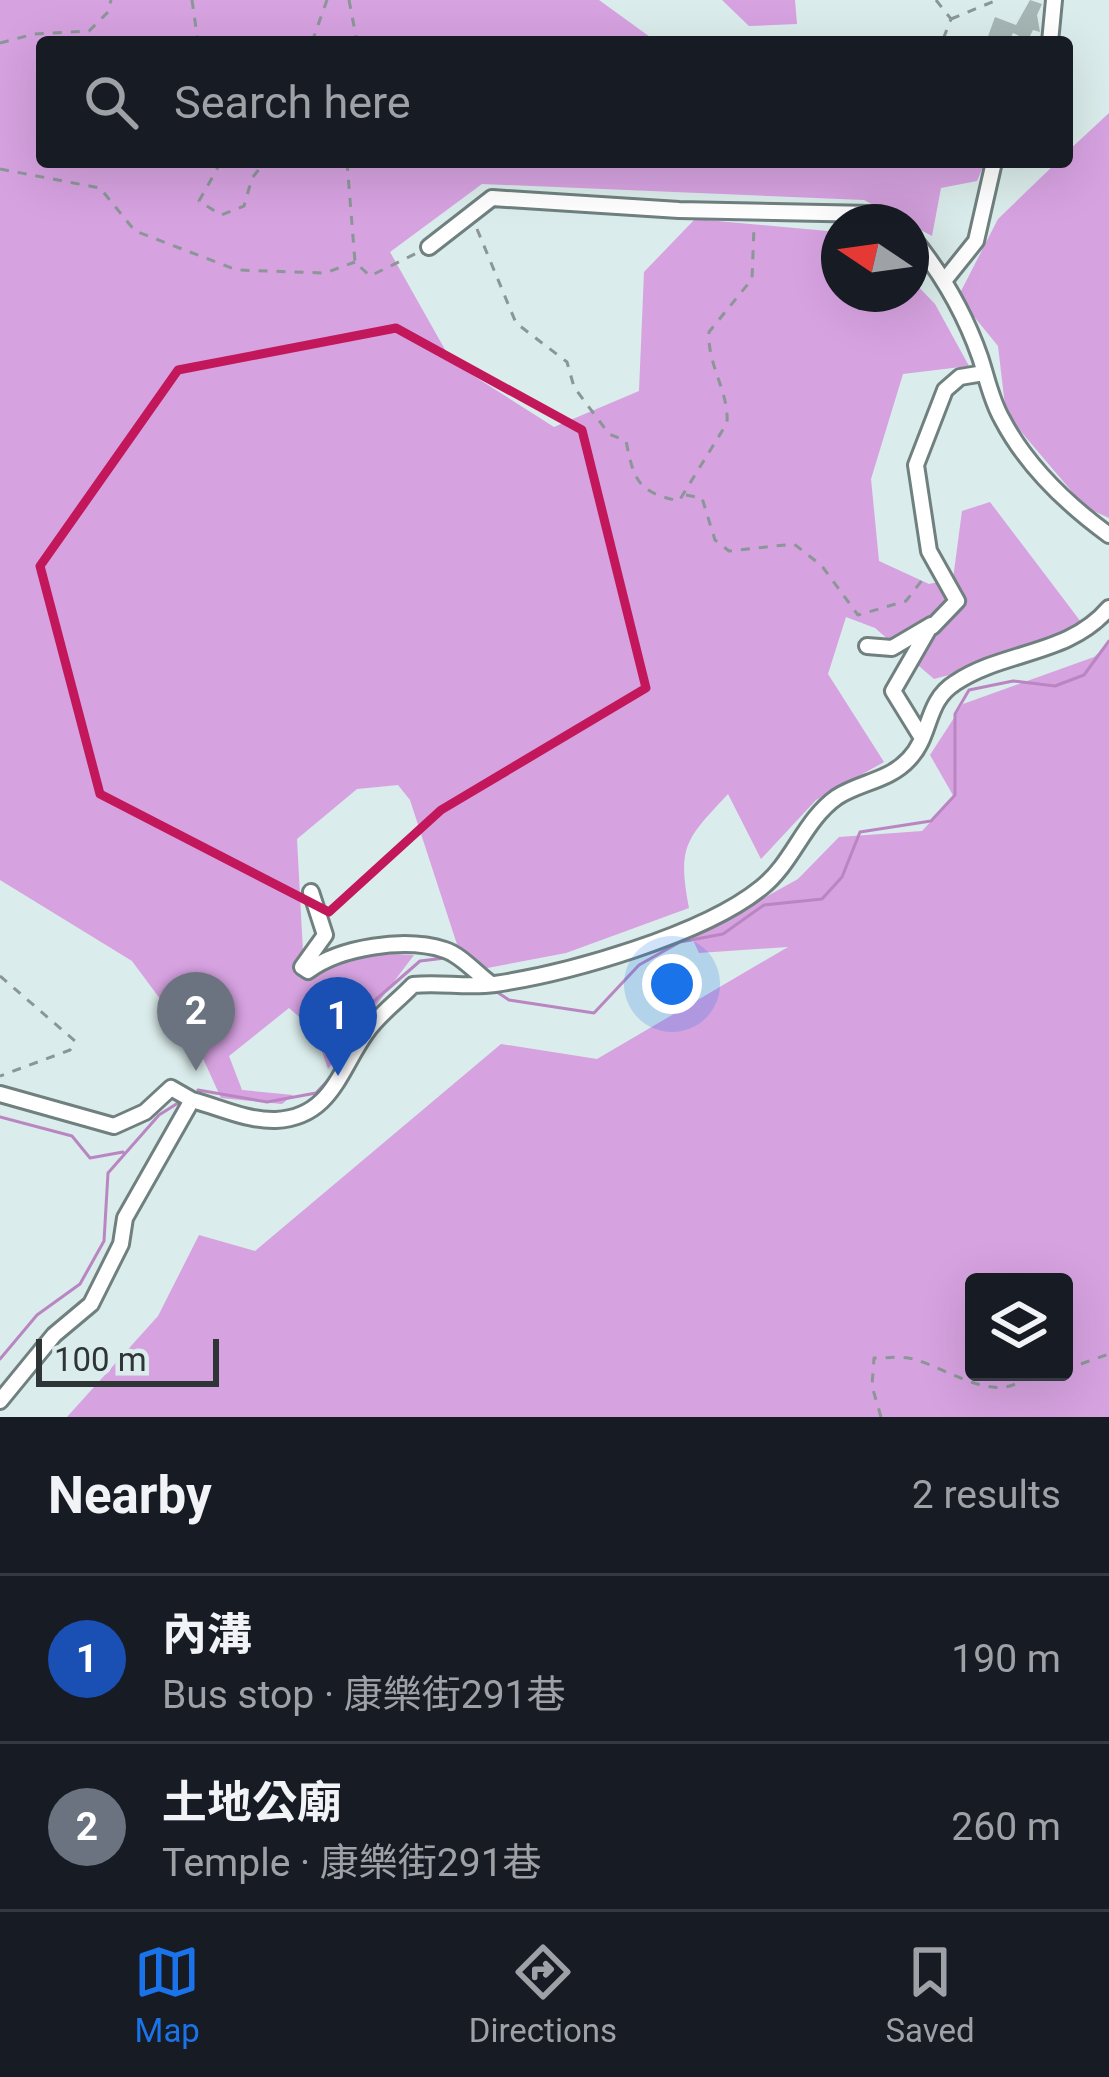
<!DOCTYPE html>
<html lang="en">
<head>
<meta charset="utf-8">
<style>
  body { margin:0; font-family:Roboto,"Noto Sans TC",sans-serif; background:#20242c; color:#f1f3f6 }
  .controls { position:absolute; right:36px; bottom:36px; display:grid; overflow:hidden; border-radius:12px; box-shadow:0 12px 48px #0002 }
  .controls button { width:108px; height:108px; display:grid; place-items:center; padding:0; border:0; border-bottom:3px solid #363941; background:#171b24; color:#f1f3f6; font:60px sans-serif }
  .compass { position:absolute; left:821px; top:204px; width:108px; height:108px; border-radius:50%; background:#171b24; box-shadow:0 12px 48px #0002; rotate:283deg }
  .scale { position:absolute; left:36px; bottom:30px; width:183px; box-sizing:border-box; padding-left:12px; border:6px solid #2e3534; border-top:0; font-size:33px; line-height:42px; white-space:nowrap; color:#2e3534; -webkit-text-stroke:9px #daeceb; paint-order:stroke }
  .you { position:absolute; left:672px; top:984px; width:42px; height:42px; margin:-30px; border:9px solid #fff; border-radius:50%; background:#1a73e8; box-shadow:0 0 0 18px #1a73e833 }
  .badge { display:grid; place-items:center; width:78px; height:78px; border-radius:50%; background:#1a73e8; color:#fff; font-size:39px; font-weight:700 }
  .pin { position:absolute; translate:-50% -99px; filter:drop-shadow(0 3px 6px #0008) }
  .pin::after { content:''; position:absolute; top:63px; width:42px; height:36px; background:inherit; clip-path:polygon(0 0,100% 0,50% 100%) }
  .list { margin:0; padding:0; list-style:none }
  h2 { display:flex; justify-content:space-between; align-items:center; height:156px; margin:0; padding:0 48px; font-size:51px }
  h2 small { font-size:39px; font-weight:400; color:#9ea1a6 }
  .list li { display:grid; grid-template-columns:78px 1fr auto; gap:36px; align-items:center; box-sizing:border-box; height:168px; padding:0 48px; border-top:3px solid #363941 }
  .list b { display:block; font-size:45px; white-space:nowrap }
  .list p { margin:0; font-size:39px; white-space:nowrap; color:#9ea1a6 }
  .list em { font-size:39px; font-style:normal; color:#9ea1a6 }
  .icon { flex:none; width:66px; height:66px; fill:none; stroke:currentColor; stroke-width:2; stroke-linecap:round; stroke-linejoin:round }
  .map { position:relative; flex:none; width:1109px; height:1417px; overflow:hidden }
  .search { position:absolute; background:#171b24; box-shadow:0 12px 48px #0002; left:36px; right:36px; top:36px; height:132px; display:flex; align-items:center; gap:30px; box-sizing:border-box; padding:0 42px; border-radius:12px; color:#9ea1a6; font-size:45px }
  .sheet { height:492px; background:#171b24 }
  nav { display:flex; justify-content:space-around; align-items:center; box-sizing:border-box; height:168px; border-top:3px solid #363941; background:#171b24; font-size:33px; color:#9ea1a6 }
  nav a { display:grid; justify-items:center; gap:6px }
  nav .on { color:#1a73e8 }
  .map>svg:first-child { display:block }
  .forest { fill:#d6a2e0; fill-rule:evenodd }
  .lines { fill:none; stroke-linecap:round; stroke-linejoin:round }
  .stream { stroke:#b986c2; stroke-width:3 }
  .building { fill:#a5b6b5 }
  .minor-casing { stroke:#6f807f; stroke-width:20 }
  .path { stroke:#8a9796; stroke-width:3; stroke-dasharray:9 9; stroke-linecap:butt }
  .minor { stroke:#fff; stroke-width:14 }
  .marked { fill:none; stroke:#c2185b; stroke-width:9; stroke-linejoin:round }
</style>
</head>
<body>
<div class="map">
<svg width="1109" height="1417" viewBox="0 0 1109 1417">
  <rect width="100%" height="100%" fill="#daeceb"/>
  <path class="forest" d="M 0,0 L 599,0 L 657,42 L 42,42 L 42,162 L 985,162 L 977,181 L 941,188 L 932,236 L 864,200 L 482,184 L 390,252 L 452,362 L 554,427 L 639,391 L 644,272 L 695,219 L 839,232 L 839,294 L 911,294 L 911,279 L 935,304 L 969,366 L 903,374 L 871,479 L 879,561 L 929,584 L 953,579 L 962,511 L 990,502 L 1081,622 L 1001,661 L 934,679 L 875,628 L 846,617 L 828,674 L 884,762 L 816,800 L 761,859 L 728,794 C 686,839 677,846 689,908 L 566,953 L 466,972 L 410,800 L 398,785 L 357,789 L 297,839 L 303,952 L 328,965 L 373,953 L 414,955 L 328,1069 L 315,1031 L 289,1008 L 229,1056 L 242,1090 L 293,1095 L 282,1104 L 221,1098 L 201,1054 L 132,961 L 0,880 Z
    M 722,0 L 795,0 L 797,24 L 749,26 Z
    M 1109,113 L 1109,518 L 1085,507 L 1006,414 L 998,346 L 958,297 L 998,219 L 1057,162 L 1067,162 L 1067,152 Z
    M 1109,644 L 1109,1417 L 67,1417 L 158,1316 L 199,1235 L 255,1251 L 501,1044 L 597,1059 L 788,947 L 699,953 L 692,938 L 798,879 L 839,837 L 922,831 L 954,797 L 930,755 L 963,704 L 1094,657 ZM 974,1282 L 1064,1282 L 1064,1372 L 974,1372 Z"/>
  <g class="lines">
    <path class="stream" d="M 494,990 L 509,1000 L 594,1013 L 639,965 L 680,942 L 723,934 L 764,905 L 822,899 L 842,877 L 860,832 L 931,821 L 955,795 L 955,714 L 969,690 L 1013,681 L 1055,686 L 1084,675 L 1109,641
      M 198,1090 L 267,1102 L 316,1093 L 333,1075 L 357,1016 L 420,961 L 445,958 L 468,973
      M 0,1117 L 72,1136 L 90,1158 L 123,1152
      M 0,1359 L 37,1315 L 80,1284 L 104,1241 L 108,1173 L 159,1115 L 178,1103"/>
  </g>
  <path class="building" d="M 1030,0 L 1042,4 L 1037,15 L 1040,32 L 1033,30 L 1028,40 L 1013,33 L 1009,42 L 986,42 L 995,17 L 1016,25 Z"/>
  <g class="lines">
    <g class="minor-casing">
      <path id="minor" d="M 1050,42 L 1054,0
        M 911,236 C 940,271 965,314 980,357 C 987,378 991,400 1002,419 C 1026,465 1068,505 1109,535
        M 429,247 L 492,198 L 679,210 L 872,214 L 886,222
        M 944,281 L 976,241 L 994,162
        M 932,627 L 957,601 L 929,551 L 916,465 L 945,390 L 960,377 L 984,373
        M 867,646 L 892,648 L 931,625 L 893,691 L 922,738
        M 311,892 L 325,935 L 302,967 L 308,971 C 340,947 405,937 445,950 C 461,955 477,974 491,984
        M 0,1094 L 114,1126 L 145,1112 L 171,1088 L 192,1100
        M 0,1401 L 54,1335 L 91,1304 L 121,1244 L 125,1218 L 192,1100 C 219,1107 247,1121 276,1120 C 331,1117 339,1071 366,1033 C 378,1015 398,1001 413,985 C 441,982 467,988 495,984 C 569,973 703,935 761,888 C 793,863 804,820 837,797 C 860,782 889,781 909,759 C 932,735 925,702 955,683 C 1004,650 1068,656 1109,608"/>
    </g>
    <path class="path" d="M 192,0 L 198,42
      M 349,0 L 357,42
      M 936,0 L 951,19 L 942,42
      M 951,19 L 997,0
      M 312,42 L 327,0
      M 0,43 L 34,34 L 89,31 L 108,12 L 111,0
      M 221,162 L 199,201 L 221,215 L 244,206 L 252,178 L 265,162
      M 347,162 L 355,262 L 370,276 L 417,253
      M 0,169 L 100,188 L 135,231 L 237,270 L 325,273 L 355,262
      M 477,229 L 516,323 L 567,362 L 574,387 L 609,434 L 626,441 C 634,481 638,492 679,501 L 727,423 C 729,391 707,365 709,332 L 752,279 L 754,227
      M 686,495 L 702,498 L 715,540 L 729,551 L 794,544 L 822,566 L 858,615 L 906,601 L 926,575
      M 0,976 L 75,1041 L 70,1050 L 0,1076
      M 1064,1370 L 1109,1354
      M 881,1417 L 872,1386 L 874,1358 C 887,1358 901,1356 913,1359 C 946,1367 1002,1410 1029,1372"/>
    <use href="#minor" class="minor"/>
  </g>
  <path class="marked" d="M 396,328 L 582,430 L 646,688 L 441,810 L 329,912 L 100,794 L 40,566 L 178,370 Z"/>
</svg>
<div class="controls">
<button><svg class="icon" aria-label="layers" viewBox="0 0 24 24"><path d="M12 4l9 5-9 5-9-5zM3 14l9 5 9-5"/></svg></button>
</div>
<svg class="compass" viewBox="-18 -18 36 36"><path d="M0-13l5 13h-10z" fill="#e53935"/><path d="M0 13l5-13h-10z" fill="#9ea1a6"/></svg>
<div class="scale">100 m</div>
<div class="you"></div>
<div class="pin badge" style="left:338px;top:1076px;background:#1a4fb4">1</div>
<div class="pin badge" style="left:196px;top:1071px;background:#6b7280">2</div>
<div class="search"><svg class="icon" aria-label="search" viewBox="0 0 24 24"><circle cx="10" cy="10" r="6"/><path d="M15 15l6 6"/></svg>Search here</div>
</div>
<section class="sheet">
<h2>Nearby<small>2 results</small></h2>
<ul class="list">
<li><span class="badge" style="background:#1a4fb4">1</span><div><b>內溝</b><p>Bus stop · 康樂街291巷</p></div><em>190 m</em></li>
<li><span class="badge" style="background:#6b7280">2</span><div><b>土地公廟</b><p>Temple · 康樂街291巷</p></div><em>260 m</em></li>
</ul>
</section>
<nav>
<a class="on"><svg class="icon" aria-label="map" viewBox="0 0 24 24"><path d="M3 6l6-2 6 2 6-2v14l-6 2-6-2-6 2zM9 4v14M15 6v14"/></svg>Map</a>
<a><svg class="icon" aria-label="directions" viewBox="0 0 24 24"><path d="M12 3l9 9-9 9-9-9zM9 14v-3h6M13 9l2 2-2 2"/></svg>Directions</a>
<a><svg class="icon" aria-label="saved" viewBox="0 0 24 24"><path d="M7 4h10v16l-5-4-5 4z"/></svg>Saved</a>
</nav>
</body>
</html>
